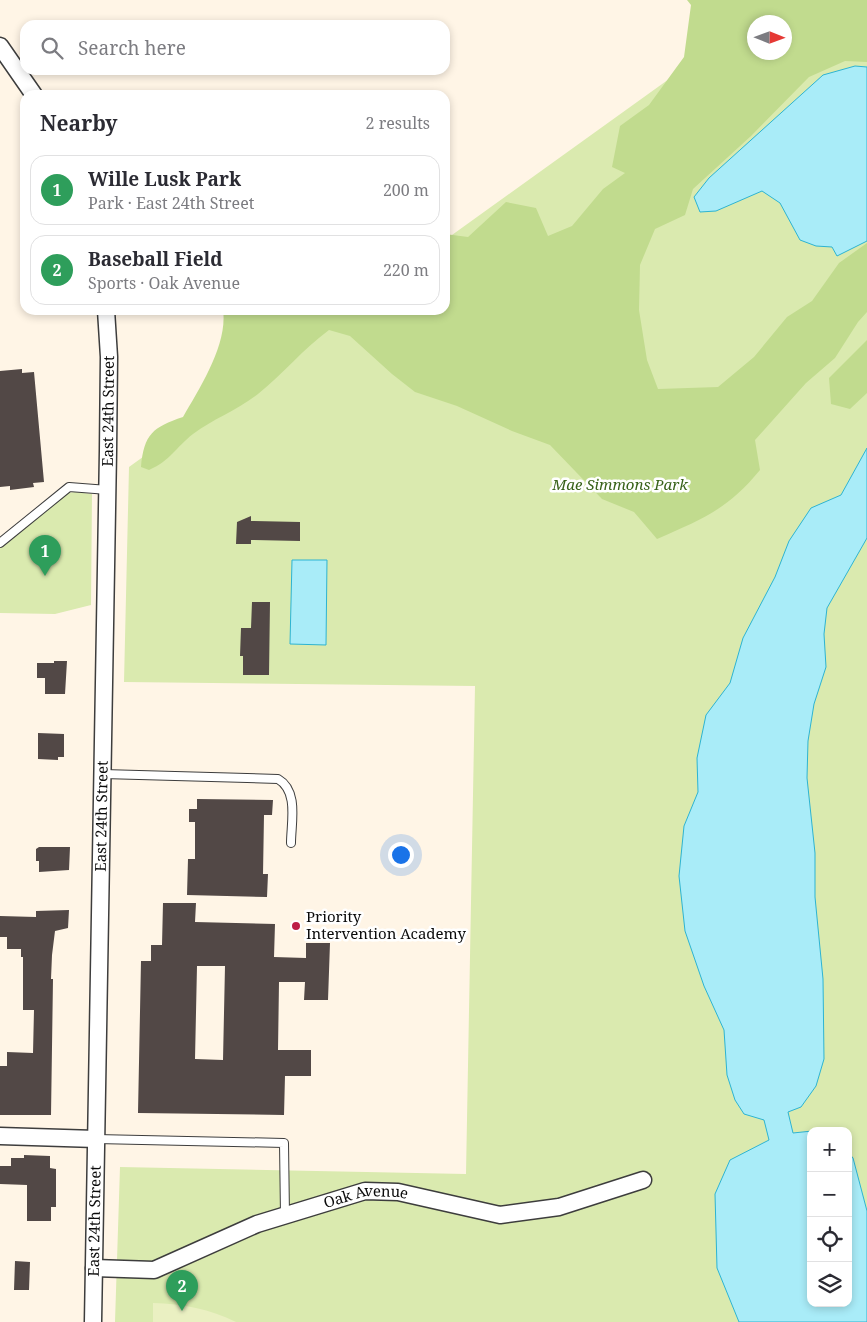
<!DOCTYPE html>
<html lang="en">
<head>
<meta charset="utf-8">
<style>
  body { margin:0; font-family:"Noto Serif",serif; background:#f2f2f3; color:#2b2b33 }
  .controls { position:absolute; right:15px; bottom:15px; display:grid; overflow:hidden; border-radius:10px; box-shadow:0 2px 8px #0003 }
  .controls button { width:45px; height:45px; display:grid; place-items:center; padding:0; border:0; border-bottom:1px solid #e1e1e2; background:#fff; color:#2b2b33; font:25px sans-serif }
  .compass { position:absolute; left:747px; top:15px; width:45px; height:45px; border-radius:50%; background:#fff; box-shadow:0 2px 8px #0003; rotate:91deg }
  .you { position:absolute; left:400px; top:854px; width:18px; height:18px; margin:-12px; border:4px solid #fff; border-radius:50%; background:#1a73e8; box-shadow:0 0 0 8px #1a73e833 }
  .badge { display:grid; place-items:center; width:32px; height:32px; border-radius:50%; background:#bd1e48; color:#fff; font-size:16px; font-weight:700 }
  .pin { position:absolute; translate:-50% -41px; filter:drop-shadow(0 1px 2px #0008) }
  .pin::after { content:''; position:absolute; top:26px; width:18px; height:15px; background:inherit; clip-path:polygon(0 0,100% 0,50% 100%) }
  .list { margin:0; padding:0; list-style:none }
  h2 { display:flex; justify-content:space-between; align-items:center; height:65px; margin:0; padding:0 20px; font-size:21px }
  h2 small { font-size:16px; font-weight:400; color:#7c7c81 }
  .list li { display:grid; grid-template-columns:32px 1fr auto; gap:15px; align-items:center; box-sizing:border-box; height:70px; margin:0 10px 10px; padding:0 10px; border:1px solid #e1e1e2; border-radius:15px }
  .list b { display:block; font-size:19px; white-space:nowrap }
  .list p { margin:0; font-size:16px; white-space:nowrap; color:#7c7c81 }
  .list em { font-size:16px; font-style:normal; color:#7c7c81 }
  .icon { flex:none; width:28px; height:28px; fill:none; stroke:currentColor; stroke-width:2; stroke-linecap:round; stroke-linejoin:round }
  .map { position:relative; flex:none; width:867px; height:1322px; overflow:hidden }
  .search { position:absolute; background:#fff; box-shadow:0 2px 8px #0003; left:20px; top:20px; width:430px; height:55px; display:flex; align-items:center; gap:12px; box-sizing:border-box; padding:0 18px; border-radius:15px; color:#7c7c81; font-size:19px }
  .panel { position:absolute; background:#fff; box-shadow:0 2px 8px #0003; left:20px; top:90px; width:430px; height:225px; border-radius:15px }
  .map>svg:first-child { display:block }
  .green { fill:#daeaaf; fill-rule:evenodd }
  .forest { fill:#c1db8e; fill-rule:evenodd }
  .pitch { fill:#eaf0c2 }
  .water { fill:#a9ecf8; stroke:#2db4d2 }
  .building { fill:#524846; fill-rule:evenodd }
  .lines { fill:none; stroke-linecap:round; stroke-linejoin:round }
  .service-casing { stroke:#3d3d3d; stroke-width:10 }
  .minor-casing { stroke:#3d3d3d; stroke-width:19 }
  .service { stroke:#fff; stroke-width:8 }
  .minor { stroke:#fff; stroke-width:16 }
  .poi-dot { fill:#bd1e48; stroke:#fff; stroke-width:2 }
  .labels { text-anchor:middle; stroke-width:5; stroke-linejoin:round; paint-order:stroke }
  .street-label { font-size:15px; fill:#0a0a0a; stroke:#fff }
  .park-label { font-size:15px; font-style:italic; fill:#386219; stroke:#fff }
  .poi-label { font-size:15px; fill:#0a0a0a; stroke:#fff; text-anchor:start }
</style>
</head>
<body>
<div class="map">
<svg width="867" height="1322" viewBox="0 0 867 1322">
  <rect width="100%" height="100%" fill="#fff5e6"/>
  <path class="green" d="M 779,0 L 867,0 L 867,1322 L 115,1322 L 120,1167 L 466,1174 L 475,686 L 124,682 L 129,467 L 347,310 L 445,310 L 445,240 ZM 754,22 L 784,22 L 784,52 L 754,52 ZM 811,1131 L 848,1131 L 848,1303 L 811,1303 Z
    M 75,492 L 92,494 L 91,605 L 55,614 L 0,613 L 0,547 L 66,493 Z"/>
  <path class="forest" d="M 687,0 L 867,0 L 867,62 L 845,61 L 809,77 L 751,136 L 693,189 L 685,215 L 655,229 L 640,265 L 639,310 L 647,360 L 658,389 L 718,387 L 754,357 L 787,317 L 812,301 L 839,263 L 867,243 L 867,312 L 858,322 L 835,358 L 806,383 L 755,440 L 760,470 C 728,509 703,519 657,539 L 634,512 L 602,499 L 550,445 L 512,431 L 457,406 L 415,392 L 392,374 L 350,336 L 329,330 C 303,349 283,374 258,394 C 238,410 213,419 193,434 C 175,448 171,460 149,470 L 141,467 C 144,434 153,427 183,417 C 200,388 228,344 223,310 L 445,310 L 445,234 L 468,237 L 506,202 L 536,208 L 548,236 L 572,226 L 603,189 L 625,173 L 612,167 L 620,126 L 649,105 L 684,57 L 691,5 ZM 754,22 L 784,22 L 784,52 L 754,52 Z
    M 867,340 L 867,393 L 850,409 L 831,404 L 829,378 Z"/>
  <path class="pitch" d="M 153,1303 C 183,1304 210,1309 236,1322 L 153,1322 Z"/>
  <path class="water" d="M 855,66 L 867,67 L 867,241 L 837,256 L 832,247 L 816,246 L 800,240 L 780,203 L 762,191 L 716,211 L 700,212 L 694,197 L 709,178 L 823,75 Z
    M 867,448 L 867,538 L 827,608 L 824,634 L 826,667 L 814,704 L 808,741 L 807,778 L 815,853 L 815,897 L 823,979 L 824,1059 L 816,1086 L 801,1107 L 788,1112 L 793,1133 L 812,1131 L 811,1303 L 848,1303 L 848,1152 L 853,1158 L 867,1211 L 867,1322 L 739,1322 L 717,1268 L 715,1194 L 730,1160 L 769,1140 L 764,1120 L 744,1114 L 735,1100 L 727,1075 L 724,1030 L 704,986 L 685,931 L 679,876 L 684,826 L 698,792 L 697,758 L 706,715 L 730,683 L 743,638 L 775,577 L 789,541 L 811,508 L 841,495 Z
    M 292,560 L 327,560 L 326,645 L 290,644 Z"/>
  <path class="building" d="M 22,369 L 22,373 L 34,372 L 44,482 L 33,483 L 34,487 L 10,490 L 10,486 L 0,487 L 0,371 Z
    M 251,516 L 251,521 L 300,522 L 300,541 L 251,540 L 251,544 L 236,544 L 237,522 Z
    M 252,602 L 270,602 L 269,675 L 243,675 L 243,656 L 240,656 L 241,628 L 251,628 Z
    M 54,661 L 67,661 L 65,694 L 45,694 L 45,678 L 37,678 L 37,663 L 54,663 Z
    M 38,733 L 64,734 L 64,757 L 58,757 L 58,760 L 38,759 Z
    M 197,799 L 273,800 L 272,815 L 264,815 L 263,874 L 268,874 L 267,897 L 187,895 L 188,859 L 195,859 L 195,822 L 189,822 L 189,809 L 197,809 Z
    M 39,847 L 70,847 L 69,870 L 39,872 L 39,861 L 36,861 L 36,849 Z
    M 163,903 L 196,903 L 195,922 L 275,924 L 274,957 L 306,958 L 306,943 L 330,943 L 328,1000 L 304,1000 L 305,982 L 279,982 L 278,1050 L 311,1050 L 311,1076 L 285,1076 L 284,1115 L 138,1113 L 141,961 L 151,961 L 151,945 L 162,945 ZM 197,966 L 225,966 L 223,1060 L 195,1059 Z
    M 69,910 L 68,928 L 55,931 L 52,955 L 51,979 L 53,979 L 51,1115 L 0,1115 L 0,1066 L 7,1066 L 7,1052 L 33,1053 L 34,1010 L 23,1010 L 23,957 L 21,957 L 21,949 L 7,949 L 7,937 L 0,937 L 0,916 L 36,917 L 36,911 Z
    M 24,1155 L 50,1156 L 50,1168 L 56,1169 L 56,1207 L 51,1207 L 51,1221 L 27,1221 L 27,1185 L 0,1184 L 0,1166 L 11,1166 L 11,1158 L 24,1158 Z
    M 15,1261 L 30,1262 L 29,1290 L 14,1290 Z"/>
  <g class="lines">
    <g class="service-casing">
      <path id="service" d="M 0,543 L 69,487 L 108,490
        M 103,774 L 278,779 C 299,791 291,823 291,843
        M 96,1139 L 284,1143 L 285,1216"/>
    </g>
    <g class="minor-casing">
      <g id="minor">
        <path d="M 0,46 L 34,95"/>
        <path d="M 0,1136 L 96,1139"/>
        <path id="s1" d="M 94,1268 L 154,1270 L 257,1224 L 365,1191 L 398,1192 L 500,1215 L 559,1207 L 643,1180"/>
        <path id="s2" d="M 93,1322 L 108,451 L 109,357 L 106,310"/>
      </g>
    </g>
    <use href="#service" class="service"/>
    <use href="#minor" class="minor"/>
  </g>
  <circle class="poi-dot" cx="296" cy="926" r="5"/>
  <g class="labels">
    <g class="street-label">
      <text dy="5" stroke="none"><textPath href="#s2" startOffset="911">East 24th Street</textPath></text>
      <text dy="5" stroke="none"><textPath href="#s2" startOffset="506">East 24th Street</textPath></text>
      <text dy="5" stroke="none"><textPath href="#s1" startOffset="286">Oak Avenue</textPath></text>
      <text dy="5" stroke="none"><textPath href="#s2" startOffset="101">East 24th Street</textPath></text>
    </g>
    <g class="park-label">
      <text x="620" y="490">Mae Simmons Park</text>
    </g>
    <g class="poi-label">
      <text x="306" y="922">Priority<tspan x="306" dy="17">Intervention Academy</tspan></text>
    </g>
  </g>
</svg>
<div class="controls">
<button>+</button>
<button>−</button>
<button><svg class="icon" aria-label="locate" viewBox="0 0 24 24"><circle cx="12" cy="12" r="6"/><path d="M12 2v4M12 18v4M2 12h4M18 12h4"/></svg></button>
<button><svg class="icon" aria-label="layers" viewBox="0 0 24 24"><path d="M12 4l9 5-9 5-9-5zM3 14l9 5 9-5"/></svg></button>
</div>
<svg class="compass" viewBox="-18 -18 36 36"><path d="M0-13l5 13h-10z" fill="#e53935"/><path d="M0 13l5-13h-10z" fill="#7c7c81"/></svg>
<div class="you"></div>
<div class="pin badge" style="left:45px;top:576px;background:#2e9e5b">1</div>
<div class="pin badge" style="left:182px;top:1311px;background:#2e9e5b">2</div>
<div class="search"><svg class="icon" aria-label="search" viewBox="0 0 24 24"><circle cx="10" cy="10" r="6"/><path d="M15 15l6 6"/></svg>Search here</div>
<section class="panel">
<h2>Nearby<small>2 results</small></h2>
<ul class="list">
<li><span class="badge" style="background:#2e9e5b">1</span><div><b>Wille Lusk Park</b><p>Park · East 24th Street</p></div><em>200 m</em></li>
<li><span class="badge" style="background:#2e9e5b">2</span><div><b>Baseball Field</b><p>Sports · Oak Avenue</p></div><em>220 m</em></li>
</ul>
</section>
</div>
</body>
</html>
